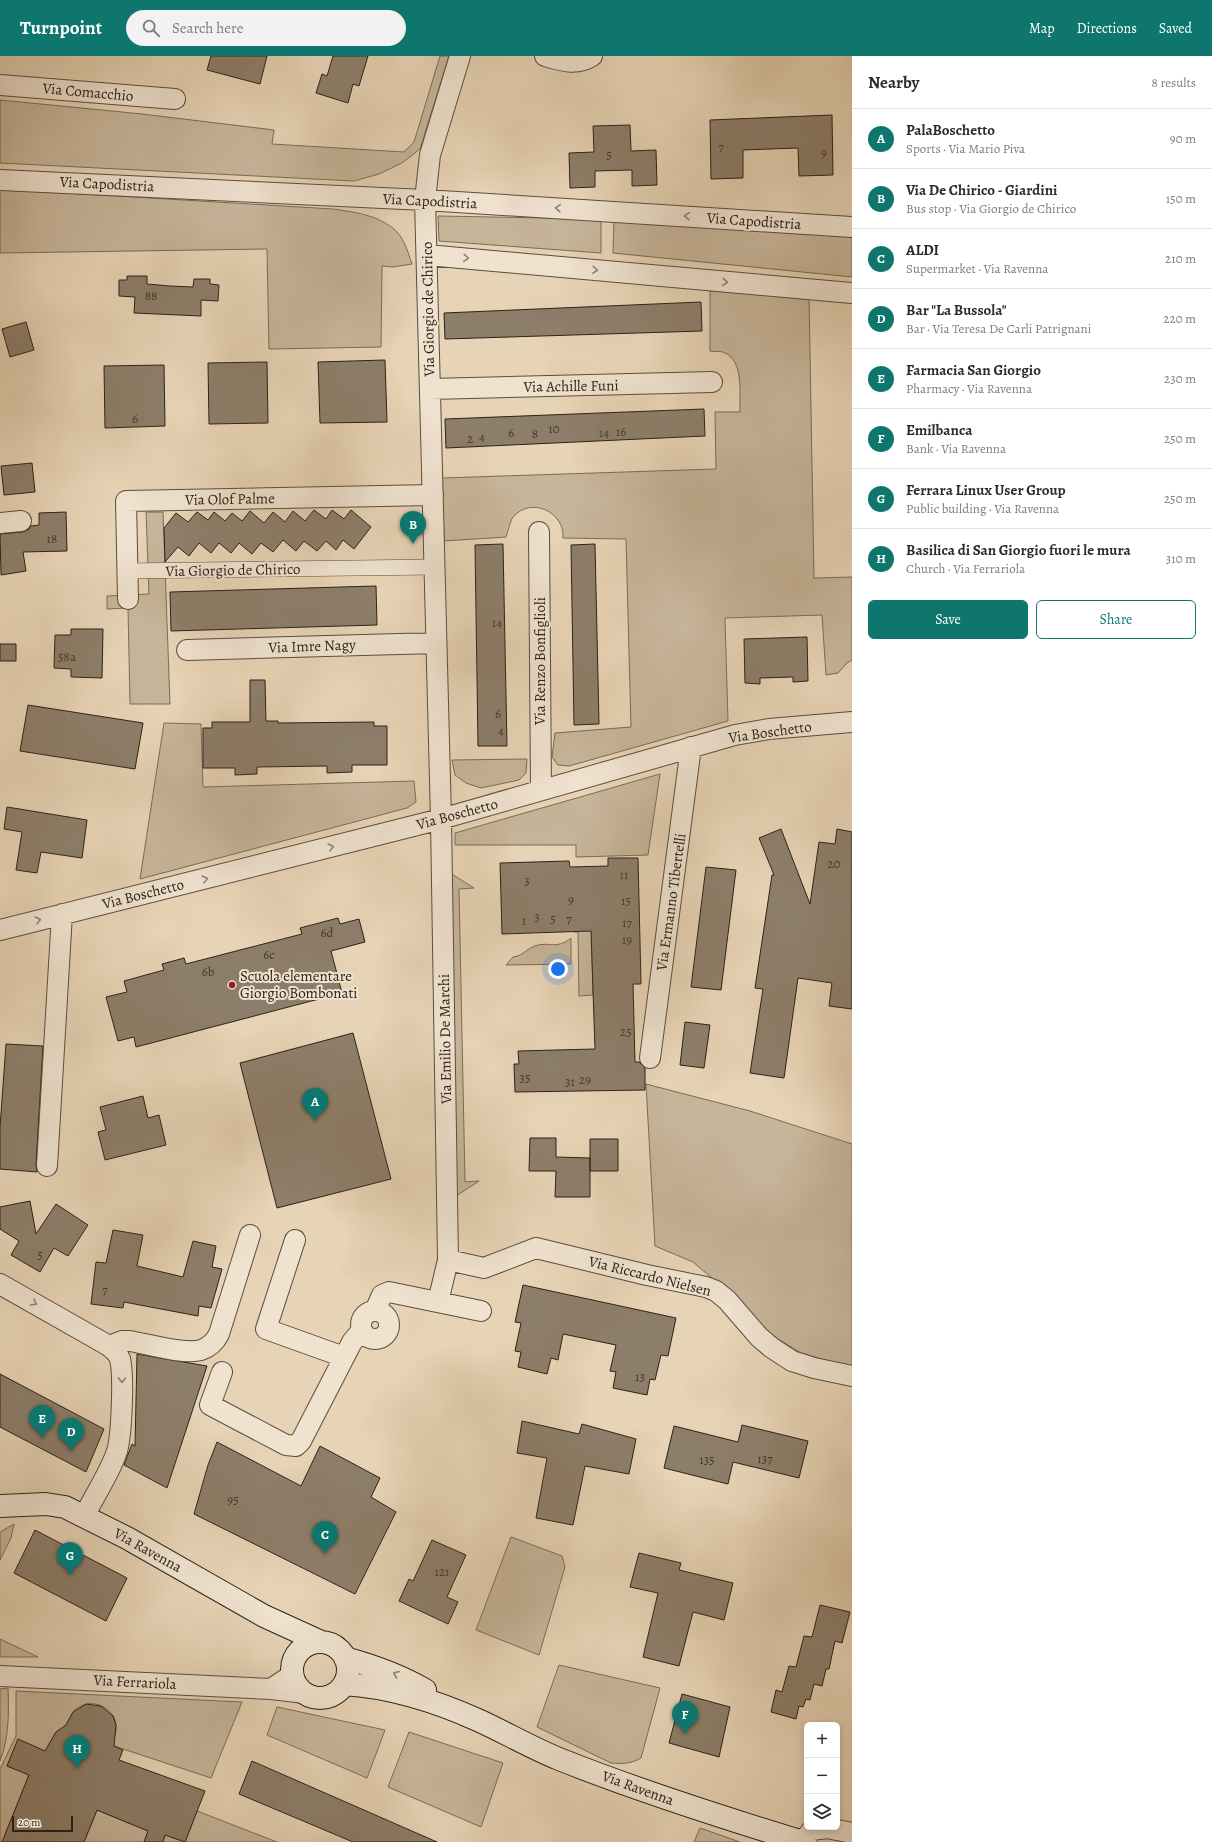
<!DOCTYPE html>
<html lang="en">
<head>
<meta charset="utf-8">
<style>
  body { margin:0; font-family:Alegreya,serif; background:#f2f2f3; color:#2b2b33 }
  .controls { position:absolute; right:12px; bottom:12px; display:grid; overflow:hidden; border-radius:6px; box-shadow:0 2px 6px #0003 }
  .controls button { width:36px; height:36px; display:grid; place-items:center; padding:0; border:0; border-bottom:1px solid #e1e1e2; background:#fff; color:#2b2b33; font:20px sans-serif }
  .scale { position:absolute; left:12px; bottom:10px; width:61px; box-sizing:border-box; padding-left:4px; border:2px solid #2b2218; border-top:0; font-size:11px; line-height:14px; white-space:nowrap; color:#2b2218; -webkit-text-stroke:3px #efe2cf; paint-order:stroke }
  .you { position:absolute; left:558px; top:913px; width:14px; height:14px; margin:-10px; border:3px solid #fff; border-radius:50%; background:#1a73e8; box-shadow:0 0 0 6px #1a73e833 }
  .badge { display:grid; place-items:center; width:26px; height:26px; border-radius:50%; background:#0f766e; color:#fff; font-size:13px; font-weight:700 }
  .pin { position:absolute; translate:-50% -33px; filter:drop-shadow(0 1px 2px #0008) }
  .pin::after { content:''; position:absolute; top:21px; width:14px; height:12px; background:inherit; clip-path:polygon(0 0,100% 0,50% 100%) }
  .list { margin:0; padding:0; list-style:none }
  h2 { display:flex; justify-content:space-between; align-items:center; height:52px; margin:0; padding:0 16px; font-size:17px }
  h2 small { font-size:13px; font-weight:400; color:#7c7c81 }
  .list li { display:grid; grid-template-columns:26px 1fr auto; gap:12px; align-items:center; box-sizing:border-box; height:60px; padding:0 16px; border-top:1px solid #e1e1e2 }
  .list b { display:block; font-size:15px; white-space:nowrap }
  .list p { margin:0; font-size:13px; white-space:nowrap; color:#7c7c81 }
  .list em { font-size:13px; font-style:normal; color:#7c7c81 }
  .actions { display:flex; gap:8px; padding:12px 16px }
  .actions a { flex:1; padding:9px 0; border:1px solid #0f766e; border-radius:6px; text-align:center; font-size:14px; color:#0f766e }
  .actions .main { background:#0f766e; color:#fff }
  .icon { flex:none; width:22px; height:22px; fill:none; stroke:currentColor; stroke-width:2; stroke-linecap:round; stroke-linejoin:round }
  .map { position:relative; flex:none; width:852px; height:1786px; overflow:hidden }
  header { display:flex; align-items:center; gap:24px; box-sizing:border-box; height:56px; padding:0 20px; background:#0f766e; color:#fff }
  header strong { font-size:19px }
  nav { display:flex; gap:22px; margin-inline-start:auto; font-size:14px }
  .search { width:280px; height:36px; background:#f2f2f3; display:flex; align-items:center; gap:10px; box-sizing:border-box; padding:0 14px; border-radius:22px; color:#7c7c81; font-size:15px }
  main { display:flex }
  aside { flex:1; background:#fff }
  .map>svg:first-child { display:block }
  .green { fill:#c7b59a; stroke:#796c59 }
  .building { fill:#8d7e6a; stroke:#2b2218 }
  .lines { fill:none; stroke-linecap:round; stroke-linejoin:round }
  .pedestrian-casing { stroke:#5a4e3f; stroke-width:16 }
  .minor-casing { stroke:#5a4e3f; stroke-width:22 }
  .secondary-casing { stroke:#2b2218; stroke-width:24 }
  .pedestrian { stroke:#efe2cf; stroke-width:15 }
  .minor { stroke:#efe2cf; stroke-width:20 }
  .secondary { stroke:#efe2cf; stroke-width:22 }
  .oneway { stroke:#8d8274 }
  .poi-dot { fill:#8f2418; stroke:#efe2cf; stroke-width:1.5 }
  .labels { text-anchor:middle; stroke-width:4; stroke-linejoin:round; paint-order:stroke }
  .number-label { font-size:13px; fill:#44392c }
  .street-label { font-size:15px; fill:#2b2218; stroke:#efe2cf }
  .poi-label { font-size:15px; fill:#2b2218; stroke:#efe2cf; text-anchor:start }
</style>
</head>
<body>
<header>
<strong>Turnpoint</strong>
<div class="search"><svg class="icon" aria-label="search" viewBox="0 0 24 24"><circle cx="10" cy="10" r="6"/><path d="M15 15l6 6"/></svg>Search here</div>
<nav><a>Map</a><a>Directions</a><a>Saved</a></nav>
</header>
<main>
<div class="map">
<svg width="852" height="1786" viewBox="0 0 852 1786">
  <rect width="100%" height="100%" fill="#e7d3b5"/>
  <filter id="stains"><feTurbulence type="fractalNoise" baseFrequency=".005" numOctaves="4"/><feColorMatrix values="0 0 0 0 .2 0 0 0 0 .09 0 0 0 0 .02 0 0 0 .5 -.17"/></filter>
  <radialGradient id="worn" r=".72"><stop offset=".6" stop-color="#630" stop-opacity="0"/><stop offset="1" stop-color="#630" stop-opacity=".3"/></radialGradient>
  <path class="green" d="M 440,0 L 449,0 L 420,93 L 402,107 L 379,118 L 354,125 L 0,107 L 0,44 L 142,58 L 274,74 L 272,88 L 404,96 L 414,86 Z
    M 0,133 L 333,153 C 354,156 378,159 395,174 C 404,182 408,196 412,208 L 393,211 L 382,210 L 381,291 L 269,293 L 267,193 L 0,197 Z
    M 438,160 L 601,163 L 601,197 L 439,185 Z
    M 614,165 L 852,180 L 852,221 L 613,197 Z
    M 710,235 L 809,240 L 814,522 L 852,521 L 852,604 L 847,607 L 838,617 L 826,619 L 822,559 L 725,562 L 728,665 L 569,710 L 558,709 L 552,701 L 555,677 L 631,671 L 626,483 L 563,482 C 565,456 531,440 513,461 C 510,465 508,476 506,481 L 444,485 L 442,422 L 716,413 L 715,356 L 740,356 C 739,338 745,304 723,296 C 719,295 714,296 710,295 Z
    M 146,456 L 163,456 L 170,648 L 130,648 L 128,552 L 107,553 L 107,540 L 149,538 Z
    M 164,667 L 201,668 L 203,731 L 414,725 L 416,746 L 407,752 L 140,823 Z
    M 527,703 L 526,717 L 519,724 L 481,732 L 466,727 L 455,719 L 452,704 Z
    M 660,718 L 648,799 L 576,801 L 576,789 L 455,789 L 455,777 Z
    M 450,817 L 474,832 L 459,833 L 465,1126 L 479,1125 L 456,1140 Z
    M 573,817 L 590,817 L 593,939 L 579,940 L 578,876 L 574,876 Z
    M 571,882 L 571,908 L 506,909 L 513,901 C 523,900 526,893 535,890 C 548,885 557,894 571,882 Z
    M 646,1028 L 750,1055 L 852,1088 L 852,1312 L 801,1297 L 765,1275 L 744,1249 L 693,1206 L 655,1190 Z
    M 14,1468 L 11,1482 L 0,1504 L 0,1476 Z
    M 511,1481 L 562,1500 L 565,1511 L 539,1599 L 476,1574 Z
    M 0,1583 L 38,1601 L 0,1601 Z
    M 559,1609 L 660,1632 L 641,1702 C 630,1708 623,1708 611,1707 L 537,1671 Z
    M 8,1632 C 9,1657 9,1682 0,1705 L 0,1633 Z
    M 16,1635 L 242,1646 L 211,1722 L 111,1689 C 114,1682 117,1676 116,1668 C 112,1648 87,1641 74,1655 C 70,1660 68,1666 65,1672 L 56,1676 L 45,1695 L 18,1684 L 7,1710 L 29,1719 L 2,1786 L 0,1786 L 0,1713 L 16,1680 Z
    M 277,1651 L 385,1674 L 367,1722 L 267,1679 Z
    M 409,1676 L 503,1707 L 481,1771 L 388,1731 Z
    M 97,1754 L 148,1775 L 144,1786 L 84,1786 Z
    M 197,1755 L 277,1786 L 163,1786 L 165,1779 L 185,1786 Z
    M 700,1772 L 740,1786 L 694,1786 Z"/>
  <path class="building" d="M 211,0 L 267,0 L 260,28 L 207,14 Z
    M 333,0 L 368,0 L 359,30 L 353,28 L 348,47 L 316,37 L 322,18 L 327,20 Z
    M 832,59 L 833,119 L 799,120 L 798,92 L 743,94 L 743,122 L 711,123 L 710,64 Z
    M 630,69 L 631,95 L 656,94 L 657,129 L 632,130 L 632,114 L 595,115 L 595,131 L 570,132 L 569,97 L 594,96 L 593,70 Z
    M 127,220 L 147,220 L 147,228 L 170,230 L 193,231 L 194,223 L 210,223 L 210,228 L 219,229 L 218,245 L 201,244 L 201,260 L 134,257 L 135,241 L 119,240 L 119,224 L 127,224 Z
    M 701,246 L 702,275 L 445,283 L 444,257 Z
    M 26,266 L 34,294 L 10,301 L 2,273 Z
    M 385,304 L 387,366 L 320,367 L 318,306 Z
    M 267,306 L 268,367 L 209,368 L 208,307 Z
    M 164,309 L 165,370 L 105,372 L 104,310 Z
    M 704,353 L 705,380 L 446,392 L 445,363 Z
    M 32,407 L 35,436 L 4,439 L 1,410 Z
    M 314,454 L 326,463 L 332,454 L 344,463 L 351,454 L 371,471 L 354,493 L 343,484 L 336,494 L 326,485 L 317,495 L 304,485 L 296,495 L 283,484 L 273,496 L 261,487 L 252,498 L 239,487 L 231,497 L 219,487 L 211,497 L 199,487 L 189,500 L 178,491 L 165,506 L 164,472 L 176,457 L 188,466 L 197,456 L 208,464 L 214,456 L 225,465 L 232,457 L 242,465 L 250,455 L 264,467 L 273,456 L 285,466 L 293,455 L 305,465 Z
    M 66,456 L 67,495 L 23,496 L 26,515 L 1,519 L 0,478 L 22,476 L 28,474 L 31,470 L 39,469 L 39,457 Z
    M 503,488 L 507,690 L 478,690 L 475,489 Z
    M 595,488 L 599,668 L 574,669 L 571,489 Z
    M 376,530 L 377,569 L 171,575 L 170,536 Z
    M 71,573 L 103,573 L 102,622 L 71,621 L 71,613 L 54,612 L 55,579 L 71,579 Z
    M 807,581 L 808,625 L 793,626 L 793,621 L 760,622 L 760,628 L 745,627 L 744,583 Z
    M 0,588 L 16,588 L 16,605 L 0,605 Z
    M 250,624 L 265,624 L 266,665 L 278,665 L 278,667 L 374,666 L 374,670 L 387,670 L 387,709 L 352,709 L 352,716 L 327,717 L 327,710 L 257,711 L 257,718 L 235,719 L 235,712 L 203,712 L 203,672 L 212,672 L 212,666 L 250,666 Z
    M 28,649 L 143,667 L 135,713 L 20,695 Z
    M 7,751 L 87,764 L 82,802 L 41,796 L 37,817 L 16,814 L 22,776 L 4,773 Z
    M 781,773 L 810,848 L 819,786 L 835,788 L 837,773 L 852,776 L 852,953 L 829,950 L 832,927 L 798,922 L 784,1022 L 750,1017 L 763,933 L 755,932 L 772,819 L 774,819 L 759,782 Z
    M 608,802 L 638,802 L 641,928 L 633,928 L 635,1006 L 639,1006 L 645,1012 L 645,1034 L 515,1036 L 514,1008 L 519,1008 L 518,995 L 595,993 L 591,875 L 502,878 L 500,807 L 569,805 L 570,811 L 608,810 Z
    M 706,811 L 736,814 L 721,934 L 691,931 Z
    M 338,862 L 340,868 L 359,863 L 365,886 L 331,895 L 342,937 L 136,991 L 134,981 L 118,985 L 106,941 L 127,936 L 124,925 L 164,914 L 162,908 L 184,902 L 186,908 L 302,878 L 300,872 Z
    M 685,966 L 710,969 L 704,1012 L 680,1009 Z
    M 353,977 L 391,1123 L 277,1152 L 240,1007 Z
    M 6,988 L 43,990 L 36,1109 L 37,1116 L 0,1113 L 0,1071 Z
    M 143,1040 L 148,1062 L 159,1059 L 166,1089 L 105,1104 L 98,1076 L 106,1074 L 100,1051 Z
    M 530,1082 L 556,1082 L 556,1101 L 590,1102 L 590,1141 L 555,1141 L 556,1115 L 529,1115 Z
    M 590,1083 L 618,1083 L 618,1115 L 590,1115 Z
    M 30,1145 L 36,1178 L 56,1148 L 88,1169 L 68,1200 L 54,1192 L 40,1216 L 11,1199 L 19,1185 L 0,1173 L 0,1151 Z
    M 113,1174 L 143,1179 L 137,1210 L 183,1221 L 193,1185 L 216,1190 L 212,1211 L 222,1213 L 211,1252 L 199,1250 L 198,1260 L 124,1246 L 123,1252 L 91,1248 L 96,1206 L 106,1207 Z
    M 523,1229 L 676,1262 L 668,1300 L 661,1299 L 655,1324 L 650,1323 L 647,1339 L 613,1332 L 616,1316 L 610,1315 L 616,1289 L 563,1278 L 558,1304 L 551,1302 L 547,1318 L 518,1311 L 521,1296 L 515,1295 L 521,1267 L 515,1266 Z
    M 137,1298 L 207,1310 L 167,1432 L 124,1409 L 132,1388 L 135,1390 Z
    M 0,1318 L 104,1373 L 86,1416 L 0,1371 Z
    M 522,1365 L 579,1378 L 582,1368 L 636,1383 L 629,1418 L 585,1410 L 573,1469 L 536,1462 L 547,1402 L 517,1397 Z
    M 742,1369 L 808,1385 L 799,1422 L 733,1406 L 728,1428 L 664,1412 L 674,1370 L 738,1386 Z
    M 217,1386 L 301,1430 L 320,1390 L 380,1422 L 371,1441 L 396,1456 L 355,1538 L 194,1458 L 208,1409 Z
    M 35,1474 L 127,1522 L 106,1565 L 14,1517 Z
    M 432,1484 L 466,1499 L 447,1541 L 458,1546 L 448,1568 L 399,1545 L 409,1523 L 413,1525 Z
    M 639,1497 L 681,1507 L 679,1514 L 733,1527 L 724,1564 L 693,1556 L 679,1610 L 643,1601 L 658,1537 L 630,1531 Z
    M 820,1549 L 850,1556 L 842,1587 L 835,1585 L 829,1613 L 826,1613 L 822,1630 L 814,1628 L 810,1644 L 806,1643 L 803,1651 L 799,1650 L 796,1663 L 771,1656 L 776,1634 L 782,1636 L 789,1610 L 796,1611 L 804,1580 L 812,1581 Z
    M 682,1638 L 730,1651 L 719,1701 L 669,1687 Z
    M 86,1648 L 101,1650 L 113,1660 L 116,1669 L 114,1690 L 123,1694 L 119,1704 L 205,1735 L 185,1786 L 165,1779 L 163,1786 L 144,1786 L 148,1775 L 97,1754 L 84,1786 L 2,1786 L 29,1719 L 7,1710 L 18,1683 L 45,1695 L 56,1676 L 66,1669 L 73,1656 Z
    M 252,1705 L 437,1786 L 353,1786 L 239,1738 Z"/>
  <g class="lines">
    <g class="pedestrian-casing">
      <path id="pedestrian" d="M 128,515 L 435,511"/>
    </g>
    <g class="minor-casing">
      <path id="minor" d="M 545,0 C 562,5 576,10 592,0
        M 0,29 L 175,43
        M 0,124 L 425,144 L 852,171
        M 427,199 L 852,237
        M 430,333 L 712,326
        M 0,467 L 21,465
        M 539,476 L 541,734
        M 128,543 L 126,445 L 433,439
        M 187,594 L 436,587
        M 0,874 L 441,763 L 735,679 L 769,673 L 852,666
        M 650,1002 L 691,691
        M 47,1110 L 62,858
        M 295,1184 L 266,1273 L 344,1301
        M 448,1204 L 484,1212 L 536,1192 L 647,1219 L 706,1231 L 716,1235 L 727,1244 L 759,1281 L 772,1292 L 792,1305 L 814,1312 L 852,1320
        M 0,1228 L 109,1290 C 113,1294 118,1297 120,1303 C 124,1319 122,1383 116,1398 C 108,1420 94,1440 84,1461
        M 438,1246 L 448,1204 L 441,763 L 425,144 L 430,99 L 460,0
        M 375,1255 L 382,1239 L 389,1236 L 481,1255
        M361 1269a14 14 0 1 1 28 0a14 14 0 1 1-28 0Z
        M 109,1290 L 122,1285 L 130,1285 C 147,1288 185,1299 201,1294 C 210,1291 215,1286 219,1278 L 250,1179
        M 222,1316 L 210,1349 L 286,1389 L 296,1390 L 301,1385 L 352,1286 L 362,1274
        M 0,1620 L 271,1633 L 305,1637
        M 271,1633 L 292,1619
        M 805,1786 L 808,1779 L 812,1774 L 827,1772 L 852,1777"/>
    </g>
    <g class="secondary-casing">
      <path id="secondary" d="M 0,1450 L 46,1448 L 65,1451 L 127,1482 L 264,1560 L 321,1586
        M292 1614a28 28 0 1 1 56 0a28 28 0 1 1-56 0Z
        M 345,1602 C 374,1610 400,1619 425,1634
        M 344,1628 C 392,1631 436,1645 480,1665 C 506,1677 532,1692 559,1703 C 639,1735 721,1761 803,1786"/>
    </g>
    <use href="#pedestrian" class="pedestrian"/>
    <use href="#minor" class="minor"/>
    <use href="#secondary" class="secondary"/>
  </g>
  <defs><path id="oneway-chevron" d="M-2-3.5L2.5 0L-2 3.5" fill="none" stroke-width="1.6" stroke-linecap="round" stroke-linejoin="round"/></defs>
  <g class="oneway">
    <use href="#oneway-chevron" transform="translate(558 152) rotate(-176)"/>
    <use href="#oneway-chevron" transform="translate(687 160) rotate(-176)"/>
    <use href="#oneway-chevron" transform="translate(466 202) rotate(5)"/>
    <use href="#oneway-chevron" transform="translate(595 214) rotate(5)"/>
    <use href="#oneway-chevron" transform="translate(725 226) rotate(5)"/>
    <use href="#oneway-chevron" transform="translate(331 791) rotate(-14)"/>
    <use href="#oneway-chevron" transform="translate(205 823) rotate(-14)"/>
    <use href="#oneway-chevron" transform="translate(38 864) rotate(-14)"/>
    <use href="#oneway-chevron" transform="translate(34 1247) rotate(30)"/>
    <use href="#oneway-chevron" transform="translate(122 1324) rotate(91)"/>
    <use href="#oneway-chevron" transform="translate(396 1618) rotate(-158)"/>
  </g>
  <circle class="poi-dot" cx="232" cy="929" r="4"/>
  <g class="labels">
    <g class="number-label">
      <text x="721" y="95">7</text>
      <text x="824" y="101">9</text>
      <text x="609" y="103">5</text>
      <text x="151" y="244">88</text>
      <text x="135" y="367">6</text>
      <text x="554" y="377">10</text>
      <text x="621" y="380">16</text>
      <text x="511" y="381">6</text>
      <text x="604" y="381">14</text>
      <text x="535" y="382">8</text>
      <text x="482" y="385">4</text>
      <text x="470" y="387">2</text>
      <text x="52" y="487">18</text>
      <text x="497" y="571">14</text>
      <text x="67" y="605">58a</text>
      <text x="498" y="662">6</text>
      <text x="501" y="679">4</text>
      <text x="834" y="812">20</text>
      <text x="624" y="823">11</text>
      <text x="527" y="829">3</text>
      <text x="571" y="848">9</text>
      <text x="626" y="849">15</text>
      <text x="537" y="865">3</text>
      <text x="553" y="867">5</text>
      <text x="569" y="867">7</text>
      <text x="524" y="869">1</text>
      <text x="627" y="871">17</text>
      <text x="327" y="881">6d</text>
      <text x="627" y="888">19</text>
      <text x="269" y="903">6c</text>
      <text x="208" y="920">6b</text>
      <text x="626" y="980">25</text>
      <text x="525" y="1026">35</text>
      <text x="585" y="1028">29</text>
      <text x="570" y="1030">31</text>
      <text x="40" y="1203">5</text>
      <text x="105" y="1238">7</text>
      <text x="640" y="1325">13</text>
      <text x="765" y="1407">137</text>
      <text x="707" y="1408">135</text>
      <text x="233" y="1448">95</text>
      <text x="442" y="1520">121</text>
    </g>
    <g class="street-label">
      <text transform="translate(88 36) rotate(5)" y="5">Via Comacchio</text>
      <text transform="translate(107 128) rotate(3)" y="5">Via Capodistria</text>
      <text transform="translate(430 145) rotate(3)" y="5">Via Capodistria</text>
      <text transform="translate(754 165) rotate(4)" y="5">Via Capodistria</text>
      <text transform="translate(428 253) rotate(-91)" y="5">Via Giorgio de Chirico</text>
      <text transform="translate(571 330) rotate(-1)" y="5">Via Achille Funi</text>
      <text transform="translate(230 443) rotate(-1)" y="5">Via Olof Palme</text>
      <text transform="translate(233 514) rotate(-1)" y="5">Via Giorgio de Chirico</text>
      <text transform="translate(312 590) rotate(-2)" y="5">Via Imre Nagy</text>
      <text transform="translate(540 605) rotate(-90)" y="5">Via Renzo Bonfiglioli</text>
      <text transform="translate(770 676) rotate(-8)" y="5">Via Boschetto</text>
      <text transform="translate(457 758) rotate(-15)" y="5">Via Boschetto</text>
      <text transform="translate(143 838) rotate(-14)" y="5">Via Boschetto</text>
      <text transform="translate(671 846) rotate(-82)" y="5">Via Ermanno Tibertelli</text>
      <text transform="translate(445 983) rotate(-91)" y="5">Via Emilio De Marchi</text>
      <text transform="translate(650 1220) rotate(14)" y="5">Via Riccardo Nielsen</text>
      <text transform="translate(148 1494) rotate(29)" y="5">Via Ravenna</text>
      <text transform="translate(135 1626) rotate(3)" y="5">Via Ferrariola</text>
      <text transform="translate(638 1732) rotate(20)" y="5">Via Ravenna</text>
    </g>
    <g class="poi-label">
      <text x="240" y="925">Scuola elementare<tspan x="240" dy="17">Giorgio Bombonati</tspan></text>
    </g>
  </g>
  <rect width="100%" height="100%" filter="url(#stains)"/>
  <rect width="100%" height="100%" fill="url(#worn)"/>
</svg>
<div class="controls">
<button>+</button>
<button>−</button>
<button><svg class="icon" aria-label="layers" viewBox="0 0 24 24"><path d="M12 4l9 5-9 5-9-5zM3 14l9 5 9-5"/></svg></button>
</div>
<div class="scale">20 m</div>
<div class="you"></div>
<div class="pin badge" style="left:315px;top:1065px">A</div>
<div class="pin badge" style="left:413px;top:488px">B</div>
<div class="pin badge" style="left:325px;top:1498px">C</div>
<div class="pin badge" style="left:71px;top:1395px">D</div>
<div class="pin badge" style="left:42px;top:1382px">E</div>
<div class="pin badge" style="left:685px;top:1678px">F</div>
<div class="pin badge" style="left:70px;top:1519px">G</div>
<div class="pin badge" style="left:77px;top:1712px">H</div>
</div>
<aside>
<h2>Nearby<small>8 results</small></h2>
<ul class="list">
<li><span class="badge">A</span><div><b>PalaBoschetto</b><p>Sports · Via Mario Piva</p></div><em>90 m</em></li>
<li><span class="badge">B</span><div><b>Via De Chirico - Giardini</b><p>Bus stop · Via Giorgio de Chirico</p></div><em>150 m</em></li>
<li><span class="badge">C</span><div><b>ALDI</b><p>Supermarket · Via Ravenna</p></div><em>210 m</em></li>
<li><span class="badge">D</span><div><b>Bar &quot;La Bussola&quot;</b><p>Bar · Via Teresa De Carli Patrignani</p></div><em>220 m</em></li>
<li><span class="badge">E</span><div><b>Farmacia San Giorgio</b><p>Pharmacy · Via Ravenna</p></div><em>230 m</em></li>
<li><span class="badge">F</span><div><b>Emilbanca</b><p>Bank · Via Ravenna</p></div><em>250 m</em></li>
<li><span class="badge">G</span><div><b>Ferrara Linux User Group</b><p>Public building · Via Ravenna</p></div><em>250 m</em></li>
<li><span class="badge">H</span><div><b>Basilica di San Giorgio fuori le mura</b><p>Church · Via Ferrariola</p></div><em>310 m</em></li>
</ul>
<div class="actions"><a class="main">Save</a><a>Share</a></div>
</aside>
</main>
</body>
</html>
